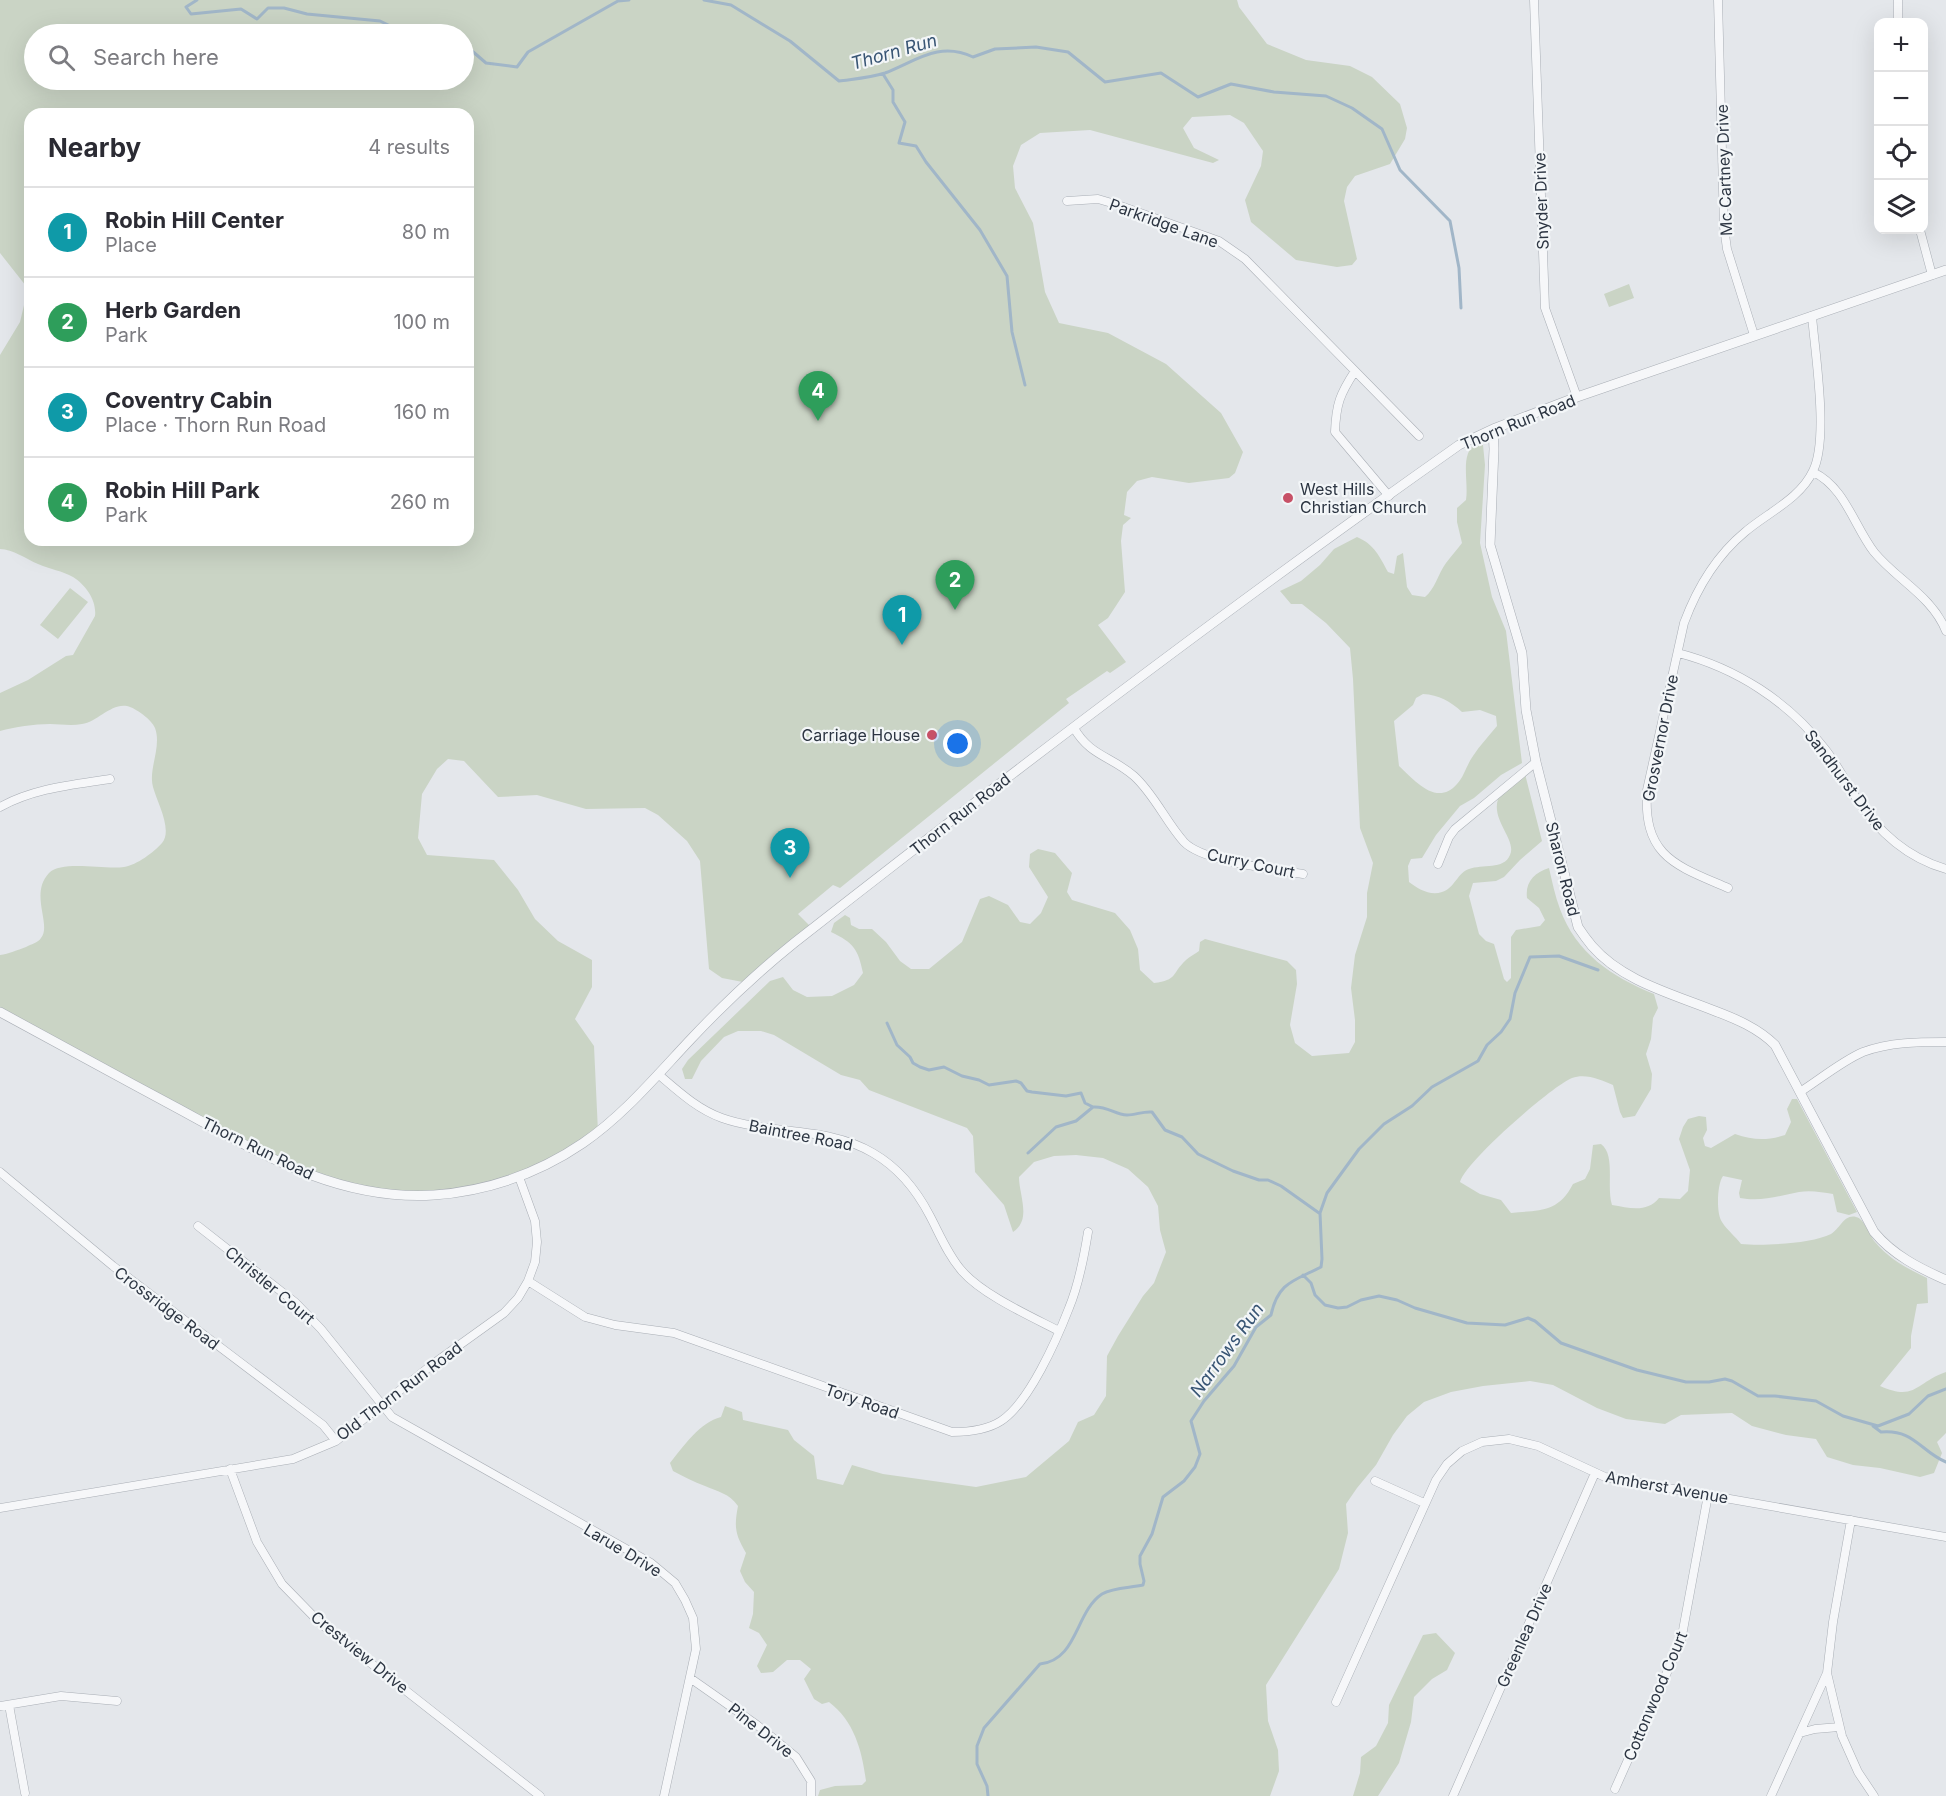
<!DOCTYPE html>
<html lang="en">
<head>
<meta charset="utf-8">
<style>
  body { margin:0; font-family:Inter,sans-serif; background:#f2f2f3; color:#2b2b33 }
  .controls { position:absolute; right:18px; top:18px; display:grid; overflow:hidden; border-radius:12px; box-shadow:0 6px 24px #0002 }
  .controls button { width:54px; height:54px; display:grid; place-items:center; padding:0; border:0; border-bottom:2px solid #e1e1e2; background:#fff; color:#2b2b33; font:30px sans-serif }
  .you { position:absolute; left:958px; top:744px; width:21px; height:21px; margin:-15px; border:4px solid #fff; border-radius:50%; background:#1a73e8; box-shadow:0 0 0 9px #1a73e833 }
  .badge { display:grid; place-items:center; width:39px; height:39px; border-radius:50%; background:#0f766e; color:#fff; font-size:20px; font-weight:700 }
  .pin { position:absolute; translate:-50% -50px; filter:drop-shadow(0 2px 3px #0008) }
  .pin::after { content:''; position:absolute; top:32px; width:21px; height:18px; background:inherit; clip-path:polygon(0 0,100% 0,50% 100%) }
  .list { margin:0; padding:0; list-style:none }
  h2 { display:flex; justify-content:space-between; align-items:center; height:78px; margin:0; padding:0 24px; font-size:26px }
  h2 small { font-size:20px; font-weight:400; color:#7c7c81 }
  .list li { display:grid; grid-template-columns:39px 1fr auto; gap:18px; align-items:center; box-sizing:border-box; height:90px; padding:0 24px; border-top:2px solid #e1e1e2 }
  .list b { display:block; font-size:22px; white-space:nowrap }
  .list p { margin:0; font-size:20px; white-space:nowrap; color:#7c7c81 }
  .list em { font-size:20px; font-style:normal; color:#7c7c81 }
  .icon { flex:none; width:33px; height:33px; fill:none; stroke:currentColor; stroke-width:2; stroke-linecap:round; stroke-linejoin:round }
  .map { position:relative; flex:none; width:1946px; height:1796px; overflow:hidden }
  .search { position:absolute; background:#fff; box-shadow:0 6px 24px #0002; left:24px; top:24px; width:450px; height:66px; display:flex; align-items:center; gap:15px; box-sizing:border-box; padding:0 21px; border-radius:33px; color:#7c7c81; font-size:22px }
  .panel { position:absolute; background:#fff; box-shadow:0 6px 24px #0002; left:24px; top:108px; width:450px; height:438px; border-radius:18px }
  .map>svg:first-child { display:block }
  .green { fill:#cad4c5; fill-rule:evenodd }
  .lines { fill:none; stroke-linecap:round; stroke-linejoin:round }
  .stream { stroke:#a1b6c8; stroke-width:3 }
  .minor-casing { stroke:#a9aeb5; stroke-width:9 }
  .tertiary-casing { stroke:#a9aeb5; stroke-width:10 }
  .minor { stroke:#f6f7f9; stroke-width:8 }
  .tertiary { stroke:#f6f7f9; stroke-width:9 }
  .poi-dot { fill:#c75167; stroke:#f3f6f8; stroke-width:2 }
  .labels { text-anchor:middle; stroke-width:4.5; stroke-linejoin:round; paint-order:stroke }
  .street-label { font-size:16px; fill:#2c3542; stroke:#f3f6f8 }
  .poi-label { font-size:16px; fill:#2c3542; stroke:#f3f6f8; text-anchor:start }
  .water-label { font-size:18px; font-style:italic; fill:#385574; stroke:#f3f6f8 }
</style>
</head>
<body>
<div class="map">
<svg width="1946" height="1796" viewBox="0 0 1946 1796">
  <rect width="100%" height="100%" fill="#e4e7eb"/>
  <path class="green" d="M 0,0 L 1237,0 L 1239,7 L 1267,44 L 1306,60 L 1350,66 L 1372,77 L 1400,104 L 1407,128 L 1405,139 L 1390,164 L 1355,176 L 1347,187 L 1344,201 L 1357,259 L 1352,265 L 1337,267 L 1296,260 L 1251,222 L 1245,200 L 1261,166 L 1263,151 L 1244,123 L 1230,115 L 1192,117 L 1183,128 L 1194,148 L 1219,160 L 1213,163 L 1090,130 L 1040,133 L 1021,145 L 1013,166 L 1015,188 L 1033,223 L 1045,292 L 1059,323 L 1108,333 L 1166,364 L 1221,413 L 1243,452 L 1235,473 L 1229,478 L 1189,483 L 1152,477 L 1137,481 L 1127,492 L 1124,515 L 1131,518 L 1123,525 L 1121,541 L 1125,592 L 1108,618 L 1098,625 L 1126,662 L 1110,673 L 1107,671 L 1066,699 L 1069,703 L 840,888 L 833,885 L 798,914 L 813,929 L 748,983 L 722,978 L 709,969 L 700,861 L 687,841 L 658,815 L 645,808 L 586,809 L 537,795 L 498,797 L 464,761 L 448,759 L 437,769 L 422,794 L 418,838 L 427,855 L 494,860 L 518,890 L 535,919 L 558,941 L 592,960 L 592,987 L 575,1019 L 594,1046 L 598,1132 L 587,1141 L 499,1183 L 408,1195 L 302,1172 L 0,1012 L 0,955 C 9,954 17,950 26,947 C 31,944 38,943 41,938 C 52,925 29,894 49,873 C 62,860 105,870 124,867 C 137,865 154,852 162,843 C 173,830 157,802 153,787 C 148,769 162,747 155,728 C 152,720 136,708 127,706 C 111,703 97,722 82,724 C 71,726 60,724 50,724 C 34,724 15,727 0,731 L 0,693 L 28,680 L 66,656 L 73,655 L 95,616 C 97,601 86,585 73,577 C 63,571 49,569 38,564 C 26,559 13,549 0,549 L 0,355 L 20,322 L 25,301 L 26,286 L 0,253 ZM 34,34 L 464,34 L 464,80 L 34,80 ZM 30,114 L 468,114 L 468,540 L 30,540 Z
    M 1629,284 L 1634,298 L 1609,307 L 1604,294 Z
    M 1477,443 L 1483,445 L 1485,465 L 1480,543 L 1492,597 L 1506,631 L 1522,763 L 1501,775 L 1474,798 L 1460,806 L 1436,835 L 1422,858 L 1411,859 L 1408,866 L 1409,882 C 1418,889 1430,896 1442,892 C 1454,889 1458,872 1469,869 C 1482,864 1504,870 1510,855 C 1517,840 1491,821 1498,799 C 1501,789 1517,780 1525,774 L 1542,841 L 1520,860 L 1504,877 L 1496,881 L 1473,883 L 1469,896 L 1479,934 L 1486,941 L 1494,944 L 1504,979 L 1507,982 L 1511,978 L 1511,937 L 1516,930 L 1540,926 L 1545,920 L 1539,908 L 1527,898 C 1525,882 1534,873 1549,868 C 1552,881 1555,896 1560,909 C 1576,953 1612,977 1654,994 L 1658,1008 L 1653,1018 L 1651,1039 L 1646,1054 L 1652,1074 L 1651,1089 L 1635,1116 L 1623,1118 L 1620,1112 L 1613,1085 C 1601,1080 1586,1073 1572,1078 C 1552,1086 1465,1162 1460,1182 L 1480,1194 L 1501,1200 L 1511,1213 C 1540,1210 1558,1213 1573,1184 L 1585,1179 L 1590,1169 L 1593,1145 L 1601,1144 C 1616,1155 1606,1187 1612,1205 C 1630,1208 1647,1213 1659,1198 L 1680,1199 L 1688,1191 L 1690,1170 L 1679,1139 L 1683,1127 L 1688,1119 L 1699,1116 L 1706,1117 L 1707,1130 L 1703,1138 L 1705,1146 L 1711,1148 L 1735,1134 C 1753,1140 1766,1141 1785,1135 L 1791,1122 L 1787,1109 L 1792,1099 L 1797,1099 L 1857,1212 L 1849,1215 L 1837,1212 L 1833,1194 C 1822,1192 1810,1190 1799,1192 C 1779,1196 1761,1202 1740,1198 L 1739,1193 L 1742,1180 L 1723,1176 C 1717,1184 1716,1214 1722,1222 C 1727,1230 1735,1236 1741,1244 C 1762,1246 1811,1244 1831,1234 C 1840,1229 1844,1214 1856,1217 C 1865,1219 1869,1235 1875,1242 C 1889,1259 1908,1269 1927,1278 L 1928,1303 L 1917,1304 L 1911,1336 L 1911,1348 L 1880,1386 C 1916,1402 1916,1382 1946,1372 L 1946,1433 L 1937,1442 L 1942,1453 L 1934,1473 L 1920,1477 L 1880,1468 L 1853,1465 L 1827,1457 L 1816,1439 L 1786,1435 L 1752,1426 L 1732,1413 L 1681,1415 L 1665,1424 L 1626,1419 L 1597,1408 L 1553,1385 L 1530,1381 L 1483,1386 L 1451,1392 L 1424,1402 L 1407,1416 L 1393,1435 L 1376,1465 L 1357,1488 L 1346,1504 L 1348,1533 L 1339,1569 L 1266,1685 L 1268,1721 L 1278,1750 L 1279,1771 L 1270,1796 L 818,1796 L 820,1790 L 835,1786 L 862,1785 L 866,1781 C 862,1750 854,1721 829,1702 L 822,1704 L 814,1699 L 804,1679 L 811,1669 L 800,1660 L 787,1660 L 773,1672 L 761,1673 L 757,1666 L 767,1645 L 759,1633 L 749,1628 L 753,1614 L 754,1592 L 745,1582 L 740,1571 L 746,1553 C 735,1534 734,1527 738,1506 C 729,1493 718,1492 705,1486 C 694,1482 683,1476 673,1471 L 670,1463 C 684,1446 700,1422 721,1417 L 725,1406 L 742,1412 L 743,1420 L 788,1430 L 794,1440 L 814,1456 L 817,1479 L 843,1485 L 852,1465 L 883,1474 L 976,1487 L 1026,1477 L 1069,1441 L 1078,1422 L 1094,1415 L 1106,1396 L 1107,1356 L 1118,1336 L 1143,1296 L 1154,1283 L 1166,1252 L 1160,1230 L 1158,1206 L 1148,1187 L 1128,1169 L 1103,1158 L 1076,1155 L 1054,1156 L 1034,1162 L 1019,1177 C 1019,1195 1032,1220 1013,1232 L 1004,1205 L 975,1172 L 973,1136 L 967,1128 L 869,1090 L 860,1080 L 841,1075 L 774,1035 L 761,1031 L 738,1031 L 724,1037 L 701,1061 L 692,1079 L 685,1079 L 682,1069 L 688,1060 L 770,981 L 783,977 L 793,990 L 807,997 L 832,996 L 854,985 L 863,973 C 858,949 854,943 831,932 L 834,923 L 845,915 L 850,918 L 851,925 L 859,929 L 872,929 L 886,942 L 900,961 L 911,969 L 929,969 L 962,942 L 980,899 L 989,896 L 1008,905 L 1020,922 L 1030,924 L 1041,913 L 1048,897 L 1029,867 L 1030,854 L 1038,849 L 1055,853 L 1072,873 L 1067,892 L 1072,900 L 1115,913 L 1130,930 L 1138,949 L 1140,970 L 1154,983 C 1178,980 1171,974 1186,960 C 1189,957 1195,954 1199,951 L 1200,942 L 1205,939 L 1287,961 L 1296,970 L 1297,984 L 1290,1025 L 1295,1043 L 1312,1056 L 1349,1053 L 1355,1042 L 1355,1020 L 1351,988 L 1355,955 L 1367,917 L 1367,893 L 1373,863 L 1360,828 L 1353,679 L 1350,648 L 1326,623 L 1302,604 L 1291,604 L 1280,591 L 1301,581 L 1320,565 L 1334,549 L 1357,537 C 1374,544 1380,557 1388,572 L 1394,574 L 1397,556 L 1403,553 L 1407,587 L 1412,595 L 1425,597 C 1435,589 1438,574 1446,563 C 1451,556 1457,550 1462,543 L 1457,522 L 1457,508 L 1466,500 C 1469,482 1459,452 1477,443 ZM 1423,694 C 1439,695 1450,701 1462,712 L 1480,710 L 1496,716 L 1497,726 C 1489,736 1480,745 1473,756 C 1467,764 1464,777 1457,784 C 1437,807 1415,781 1399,766 L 1394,721 L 1413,705 L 1416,698 Z
    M 70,588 L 88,602 L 58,639 L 40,625 Z
    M 1436,1633 L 1455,1653 L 1447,1670 L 1432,1679 L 1414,1697 L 1411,1722 L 1399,1763 L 1378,1796 L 1353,1796 L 1360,1773 L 1361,1757 L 1376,1746 L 1388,1723 L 1389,1705 L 1423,1635 Z"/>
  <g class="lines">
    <path class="stream" d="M 197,0 L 186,7 L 191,14 L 241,9 L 257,19 L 268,8 L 284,8 L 307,14 L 380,21 L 407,34
      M 704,0 L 731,5 L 790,41 L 839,81 C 853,79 870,78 885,73 C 916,61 939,41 973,57 L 995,49 L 1036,47 L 1068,52 L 1105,82 L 1161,73 L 1198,97 L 1231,84 L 1274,92 L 1326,96 L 1352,108 L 1382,129 L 1400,170 L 1450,221 L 1459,268 L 1461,308
      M 464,44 L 486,63 L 517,67 L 528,52 L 618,1 L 629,0
      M 883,74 L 893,90 L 893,102 L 905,122 L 899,143 L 916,146 L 926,162 L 980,230 L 1007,276 L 1012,332 L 1025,385
      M 887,1023 L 897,1045 L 910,1057 L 913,1063 L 920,1067 L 929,1070 L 944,1067 L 962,1076 L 979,1080 L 989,1085 L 1016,1081 L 1021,1083 L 1027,1091 L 1032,1092 L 1066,1096 L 1081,1093 L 1085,1103 L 1093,1107
      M 1028,1153 L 1056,1127 L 1076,1121 L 1093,1107 C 1108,1106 1115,1115 1127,1115 C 1136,1115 1143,1111 1152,1112 L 1165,1130 L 1182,1137 L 1198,1154 L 1233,1171 L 1259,1180 L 1268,1180 L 1281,1186 L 1319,1213
      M 1303,1275 L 1311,1283 L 1315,1295 L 1325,1305 L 1338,1308 L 1347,1307 L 1361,1300 L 1379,1296 L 1397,1300 L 1415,1308 L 1467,1323 L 1505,1325 L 1528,1318 L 1535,1321 L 1561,1343 L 1637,1370 L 1686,1382 L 1709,1382 L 1725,1379 L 1732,1381 L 1758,1396 L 1775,1396 L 1816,1401 L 1843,1416 L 1878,1426 L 1909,1414 L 1928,1396 L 1946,1389
      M 1873,1426 L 1881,1432 C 1914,1429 1920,1451 1946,1462
      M 988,1796 L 987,1786 L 977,1764 L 977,1746 L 984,1728 L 1040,1664 C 1078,1660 1075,1612 1102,1594 C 1114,1587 1130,1588 1143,1585 L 1144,1581 L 1140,1564 L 1140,1556 L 1152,1534 L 1163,1497 L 1184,1481 L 1195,1467 L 1200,1454 L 1191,1421 L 1204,1401 L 1234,1366 L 1256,1327 L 1271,1315 C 1278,1282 1294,1281 1321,1267 L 1322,1259 L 1320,1213 L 1327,1193 L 1359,1149 L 1384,1124 L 1412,1106 L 1432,1087 L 1478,1061 L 1487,1045 L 1501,1032 L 1510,1019 L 1515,993 L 1530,957 L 1559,956 L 1598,970"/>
    <g class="minor-casing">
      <path id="minor" d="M 1534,0 L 1545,308 L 1577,397
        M 1718,0 L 1724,227 L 1727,249 L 1754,335
        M 1898,0 L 1898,22
        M 1067,201 L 1098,199 L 1115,204 L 1219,241 L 1245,259 L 1419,436
        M 1920,230 L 1932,275
        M 1355,371 C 1340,394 1336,404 1335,432 L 1389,496
        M 1813,472 C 1845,487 1854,526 1874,552 C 1897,580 1932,596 1946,631
        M 1678,653 C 1736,668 1788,701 1825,749 C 1837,764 1845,781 1855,796 C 1877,831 1905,857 1946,869
        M 1074,728 C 1090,756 1111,756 1134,776 C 1154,794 1166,822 1184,842 C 1203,862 1274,869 1303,874
        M 0,807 C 35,788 72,785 110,779
        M 1438,864 L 1449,837 L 1455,829 L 1536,762
        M 1728,888 C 1675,865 1643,857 1647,790 L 1684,623 C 1697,588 1716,556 1745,532 C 1767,513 1800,499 1813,471 C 1829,439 1815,353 1812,316
        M 658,1074 C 678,1091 697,1109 722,1118 C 770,1135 828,1126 873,1153 C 899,1168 916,1189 930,1216 C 940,1235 948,1255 962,1271 C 983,1295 1030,1316 1059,1331
        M 1800,1092 C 1819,1080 1842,1061 1863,1052 C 1890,1042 1918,1042 1946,1042
        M 0,1172 L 113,1266 L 323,1425 L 336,1441
        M 198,1226 L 296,1303 L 321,1329 L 392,1417 L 651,1563 L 675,1583 L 685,1600 L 693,1618 L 696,1649 L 664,1796
        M 528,1281 L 585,1317 L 615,1325 L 674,1333 L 952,1432 C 968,1432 987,1430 1001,1421 C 1029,1403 1057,1339 1069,1308 C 1079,1284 1084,1257 1088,1232
        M 230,1469 L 257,1542 L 282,1584 L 321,1624 L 540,1796
        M 1375,1481 L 1424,1503
        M 0,1508 L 293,1459 L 336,1441 L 433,1364 L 504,1313 L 518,1298 L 528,1281 L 535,1262 L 537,1242 L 535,1221 L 519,1177
        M 1851,1520 L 1833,1622 L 1827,1673 L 1842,1736 L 1858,1772 L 1874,1796
        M 690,1678 L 757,1725 L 796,1757 L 811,1781 L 811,1796
        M 1336,1702 L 1436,1480 L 1447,1464 L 1462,1451 L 1482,1442 L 1509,1439 L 1538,1446 L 1605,1477 L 1946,1537
        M 9,1705 L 25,1793
        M 0,1706 L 61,1696 L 117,1701
        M 1800,1733 L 1815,1729 L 1839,1727
        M 1615,1789 L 1681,1641 L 1708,1495
        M 1453,1796 L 1595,1473
        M 1771,1796 L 1827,1673"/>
    </g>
    <g class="tertiary-casing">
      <path id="tertiary" d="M 1493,429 L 1494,449 L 1490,545 L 1522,653 L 1526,710 L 1536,762 L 1578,927 C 1582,933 1587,940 1592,946 C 1622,981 1673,994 1715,1011 C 1736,1019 1758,1028 1775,1045 L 1874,1232 C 1893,1255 1919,1268 1946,1280
        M 0,1012 C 59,1044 119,1077 179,1109 C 260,1153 337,1201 434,1195 C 487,1191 539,1173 583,1143 C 624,1115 657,1075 691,1039 C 723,1005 758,972 794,943 C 1012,772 1233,604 1459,445 L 1493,429 L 1577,397 L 1946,270"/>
    </g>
    <use href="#minor" class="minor"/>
    <use href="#tertiary" class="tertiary"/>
  </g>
  <g class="poi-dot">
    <circle cx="1288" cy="498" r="6"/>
    <circle cx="932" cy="735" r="6"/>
  </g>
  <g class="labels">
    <g class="street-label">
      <text transform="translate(1724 170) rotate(-92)" y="6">Mc Cartney Drive</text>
      <text transform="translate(1541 201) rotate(-92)" y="6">Snyder Drive</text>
      <text transform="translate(1164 223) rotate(20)" y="6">Parkridge Lane</text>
      <text transform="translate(1518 422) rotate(-22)" y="6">Thorn Run Road</text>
      <text transform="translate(1660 738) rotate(-79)" y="6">Grosvernor Drive</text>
      <text transform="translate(1845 780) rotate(53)" y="6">Sandhurst Drive</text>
      <text transform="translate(960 814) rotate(-38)" y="6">Thorn Run Road</text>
      <text transform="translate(1251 863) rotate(12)" y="6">Curry Court</text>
      <text transform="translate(1563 869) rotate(76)" y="6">Sharon Road</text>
      <text transform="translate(801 1135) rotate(11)" y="6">Baintree Road</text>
      <text transform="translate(258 1148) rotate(26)" y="6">Thorn Run Road</text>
      <text transform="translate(270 1285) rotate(40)" y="6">Christler Court</text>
      <text transform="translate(167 1308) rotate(37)" y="6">Crossridge Road</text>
      <text transform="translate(399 1391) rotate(-37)" y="6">Old Thorn Run Road</text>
      <text transform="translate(862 1401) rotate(19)" y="6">Tory Road</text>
      <text transform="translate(1667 1487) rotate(10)" y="6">Amherst Avenue</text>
      <text transform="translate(623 1550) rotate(31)" y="6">Larue Drive</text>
      <text transform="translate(1524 1635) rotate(-66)" y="6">Greenlea Drive</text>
      <text transform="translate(360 1652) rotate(39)" y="6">Crestview Drive</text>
      <text transform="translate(1655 1696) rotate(-67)" y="6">Cottonwood Court</text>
      <text transform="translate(761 1730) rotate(38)" y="6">Pine Drive</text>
    </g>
    <g class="poi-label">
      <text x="1300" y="495">West Hills<tspan x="1300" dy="18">Christian Church</tspan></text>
      <text x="920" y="741" text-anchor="end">Carriage House</text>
    </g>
    <g class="water-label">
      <text transform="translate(894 52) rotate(-16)" y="6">Thorn Run</text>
      <text transform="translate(1227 1350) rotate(-54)" y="6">Narrows Run</text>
    </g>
  </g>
</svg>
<div class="controls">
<button>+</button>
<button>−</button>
<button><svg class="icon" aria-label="locate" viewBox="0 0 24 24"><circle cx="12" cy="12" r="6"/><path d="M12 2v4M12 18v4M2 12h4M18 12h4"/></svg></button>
<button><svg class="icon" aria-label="layers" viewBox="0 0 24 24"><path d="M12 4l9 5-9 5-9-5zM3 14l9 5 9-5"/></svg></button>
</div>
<div class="you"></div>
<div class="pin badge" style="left:902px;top:645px;background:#0f9aa8">1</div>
<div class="pin badge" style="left:955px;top:610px;background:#2e9e5b">2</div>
<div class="pin badge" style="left:790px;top:878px;background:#0f9aa8">3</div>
<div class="pin badge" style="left:818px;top:421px;background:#2e9e5b">4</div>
<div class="search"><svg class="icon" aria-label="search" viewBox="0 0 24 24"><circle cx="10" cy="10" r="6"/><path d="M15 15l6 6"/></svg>Search here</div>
<section class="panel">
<h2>Nearby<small>4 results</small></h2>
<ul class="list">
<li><span class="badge" style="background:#0f9aa8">1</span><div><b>Robin Hill Center</b><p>Place</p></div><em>80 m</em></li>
<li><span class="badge" style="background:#2e9e5b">2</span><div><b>Herb Garden</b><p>Park</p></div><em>100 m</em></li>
<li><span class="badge" style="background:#0f9aa8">3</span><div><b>Coventry Cabin</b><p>Place · Thorn Run Road</p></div><em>160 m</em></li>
<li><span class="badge" style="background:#2e9e5b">4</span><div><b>Robin Hill Park</b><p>Park</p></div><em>260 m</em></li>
</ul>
</section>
</div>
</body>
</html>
